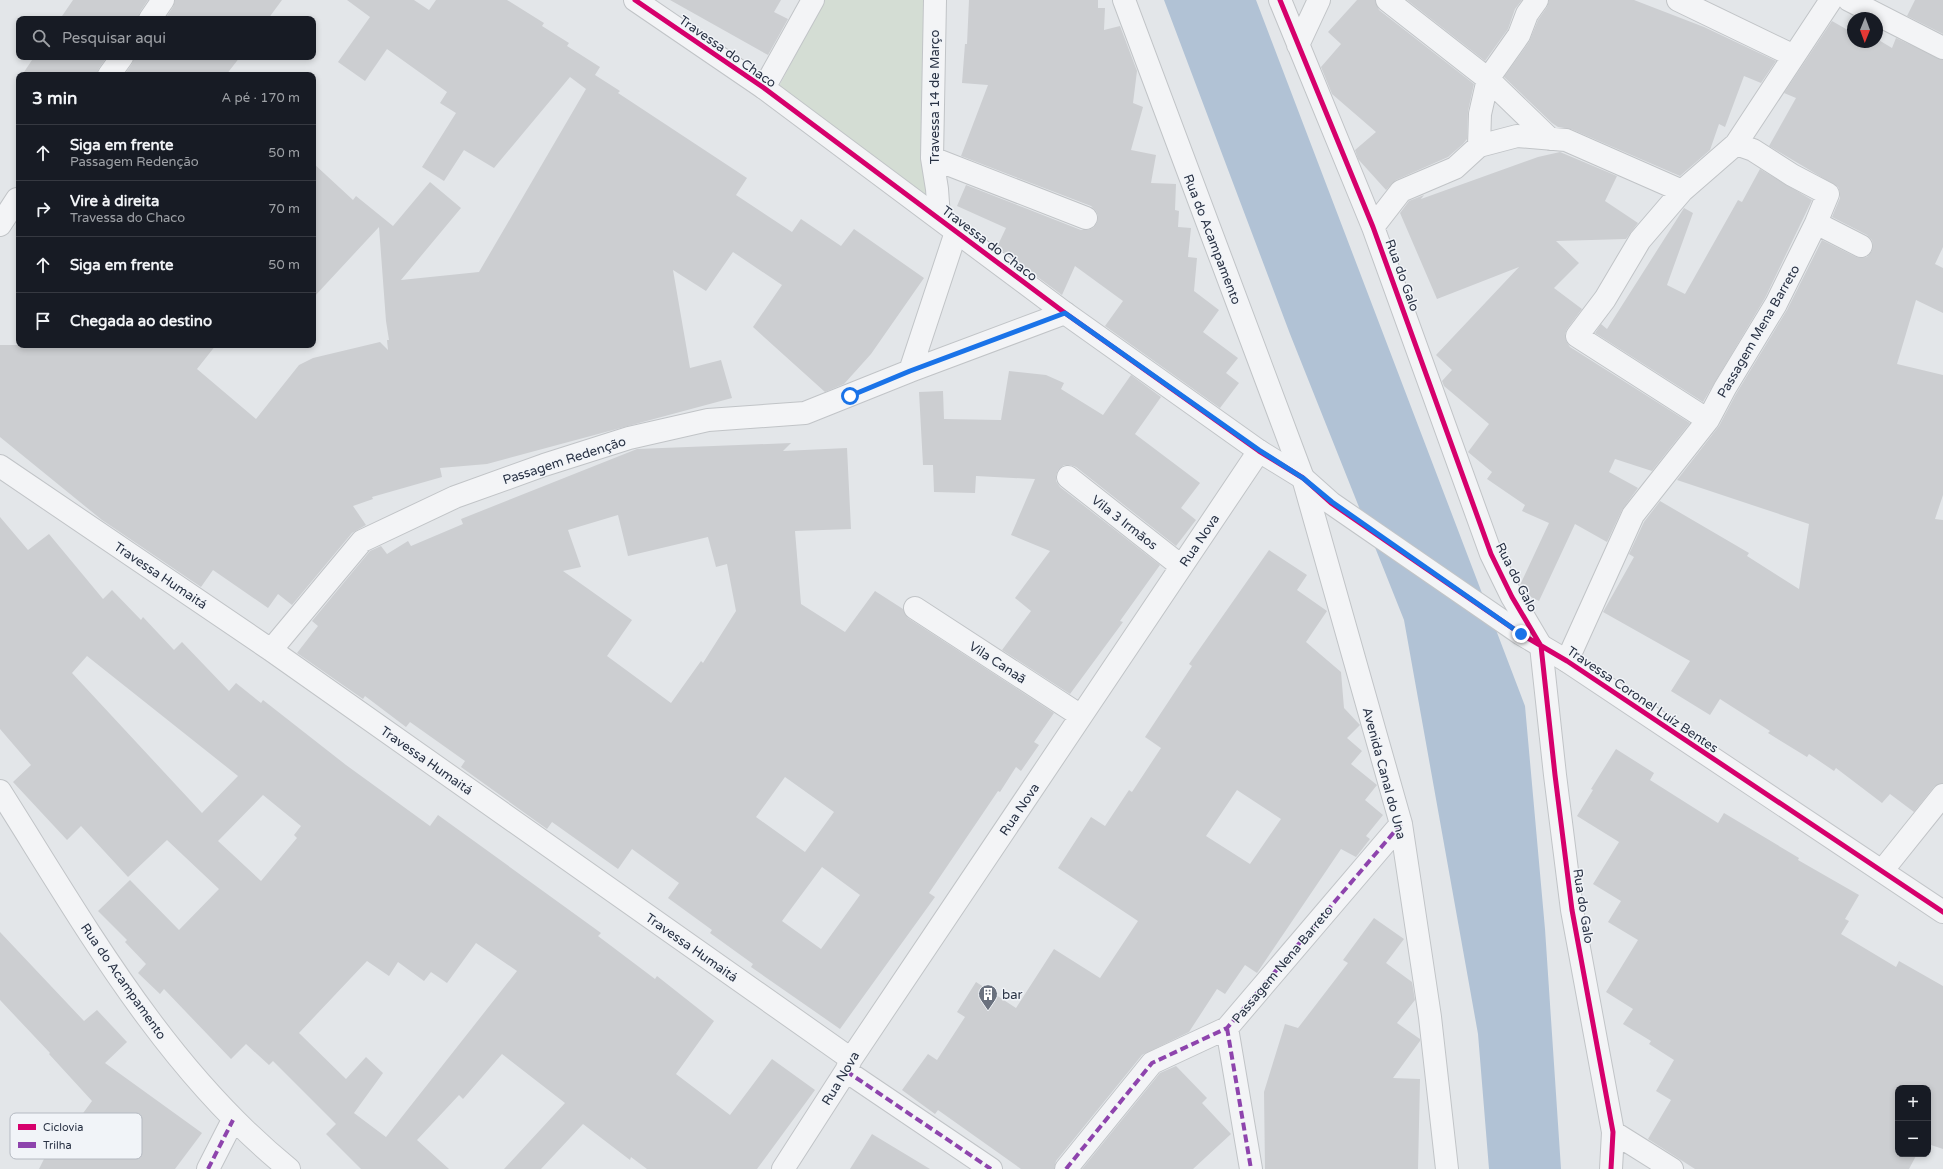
<!DOCTYPE html>
<html lang="pt">
<head>
<meta charset="utf-8">
<style>
  body { margin:0; font-family:"Varela Round",sans-serif; background:#20242c; color:#f1f3f6 }
  .controls { position:absolute; right:12px; bottom:12px; display:grid; overflow:hidden; border-radius:8px; box-shadow:0 2px 6px #0003 }
  .controls button { width:36px; height:36px; display:grid; place-items:center; padding:0; border:0; border-bottom:1px solid #363941; background:#171b24; color:#f1f3f6; font:20px sans-serif }
  .compass { position:absolute; left:1847px; top:12px; width:36px; height:36px; border-radius:50%; background:#171b24; box-shadow:0 2px 6px #0003; rotate:181deg }
  .stop { position:absolute; width:12px; height:12px; margin:-9px; border:3px solid #1a73e8; border-radius:50%; background:#fff }
  .stop.end { background:#1a73e8; border-color:#fff; box-shadow:0 1px 4px #0008 }
  .list { margin:0; padding:0; list-style:none }
  h2 { display:flex; justify-content:space-between; align-items:center; height:52px; margin:0; padding:0 16px; font-size:17px }
  h2 small { font-size:13px; font-weight:400; color:#9ea1a6 }
  .list li { display:grid; grid-template-columns:26px 1fr auto; gap:12px; align-items:center; box-sizing:border-box; height:56px; padding:0 16px; border-top:1px solid #363941 }
  .list b { display:block; font-size:15px; white-space:nowrap }
  .list p { margin:0; font-size:13px; white-space:nowrap; color:#9ea1a6 }
  .list em { font-size:13px; font-style:normal; color:#9ea1a6 }
  .icon { flex:none; width:22px; height:22px; fill:none; stroke:currentColor; stroke-width:2; stroke-linecap:round; stroke-linejoin:round }
  .map { position:relative; flex:none; width:1943px; height:1169px; overflow:hidden }
  .search { position:absolute; background:#171b24; box-shadow:0 2px 6px #0003; left:16px; top:16px; width:300px; height:44px; display:flex; align-items:center; gap:10px; box-sizing:border-box; padding:0 14px; border-radius:8px; color:#9ea1a6; font-size:15px }
  .panel { position:absolute; background:#171b24; box-shadow:0 2px 6px #0003; left:16px; top:72px; width:300px; height:276px; border-radius:8px }
  .map>svg:first-child { display:block }
  .green { fill:#d4ddd4 }
  .water { fill:#b1c2d5 }
  .building { fill:#ccced1; fill-rule:evenodd }
  .lines { fill:none; stroke-linecap:round; stroke-linejoin:round }
  .minor-casing { stroke:#c1c4c7; stroke-width:24 }
  .tertiary-casing { stroke:#c1c4c7; stroke-width:24 }
  .minor { stroke:#f3f4f6; stroke-width:22 }
  .tertiary { stroke:#f3f4f6; stroke-width:22 }
  .quiet { stroke:#8e44ad; stroke-width:4; stroke-dasharray:8 4; stroke-linecap:butt }
  .cycleway-casing { stroke:#f1f4f8; stroke-width:8 }
  .cycleway { stroke:#d6006c; stroke-width:5 }
  .route { stroke:#1a73e8; stroke-width:5 }
  .labels { text-anchor:middle; stroke-width:3; stroke-linejoin:round; paint-order:stroke }
  .street-label { font-size:13px; fill:#293244; stroke:#f1f4f8 }
  .poi-label { font-size:13px; fill:#293244; stroke:#f1f4f8; text-anchor:start }
  .key { fill:#f1f4f8; stroke:#b5bac2; stroke-width:1 }
  .key-label { font-size:11px; fill:#293244 }
</style>
</head>
<body>
<div class="map">
<svg width="1943" height="1169" viewBox="0 0 1943 1169">
  <rect width="100%" height="100%" fill="#e3e6e9"/>
  <path class="green" d="M 825,0 L 935,0 L 932,200 L 770,103 Z"/>
  <path class="water" d="M 1164,0 L 1256,0 L 1525,706 L 1545,929 L 1561,1169 L 1489,1169 L 1478,1034 L 1404,620 L 1290,334 Z"/>
  <path class="building" d="M 73,0 L 148,0 L 140,12 L 138,19 L 60,19 Z
    M 175,0 L 282,0 L 268,19 L 165,19 L 173,7 Z
    M 347,0 L 414,0 L 429,10 L 436,0 L 507,0 L 544,23 L 542,26 L 569,43 L 567,46 L 600,67 L 595,75 L 620,91 L 618,93 L 747,178 L 736,195 L 792,232 L 801,219 L 841,246 L 854,229 L 924,278 L 871,354 L 844,384 L 825,392 L 753,327 L 782,285 L 733,252 L 706,291 L 673,270 L 690,368 L 721,360 L 732,398 L 487,464 L 440,468 L 442,477 L 372,497 L 373,499 L 353,506 L 366,525 L 352,533 L 292,605 L 278,594 L 268,608 L 213,570 L 201,587 L 102,520 L 0,437 L 0,345 L 216,345 L 197,369 L 256,419 L 299,365 L 313,358 L 380,342 L 388,350 L 387,340 L 389,340 L 386,321 L 379,227 L 313,298 L 313,163 L 353,200 L 356,196 L 393,226 L 430,182 L 461,208 L 401,280 L 479,272 L 586,89 L 570,77 L 494,168 L 464,150 L 444,181 L 422,167 L 456,113 L 440,103 L 447,92 L 387,49 L 365,81 L 338,62 L 370,17 Z
    M 670,0 L 781,0 L 774,12 L 788,19 L 768,55 Z
    M 969,0 L 1098,0 L 1098,8 L 1105,8 L 1104,30 L 1120,26 L 1137,71 L 1133,103 L 1143,107 L 1131,150 L 1156,155 L 1151,183 L 1176,184 L 1175,210 L 1179,211 L 1178,227 L 1191,228 L 1188,257 L 1197,258 L 1194,291 L 1219,310 L 1203,332 L 1238,358 L 1226,373 L 1239,383 L 1220,408 L 1105,326 L 1123,301 L 1075,266 L 1062,295 L 997,247 L 1006,228 L 957,206 L 966,185 L 1081,230 L 1088,230 L 1093,228 L 1097,223 L 1098,216 L 1096,211 L 1091,206 L 961,156 L 988,85 L 962,83 L 965,44 L 967,44 Z
    M 1357,0 L 1375,0 L 1379,10 L 1474,84 L 1468,111 L 1467,139 L 1463,144 L 1448,157 L 1396,180 L 1386,190 L 1358,159 L 1355,150 L 1376,132 L 1332,94 L 1321,67 L 1341,44 L 1328,32 Z
    M 1407,0 L 1522,0 L 1515,9 L 1508,29 L 1485,61 Z
    M 1549,0 L 1634,0 L 1704,27 L 1776,61 L 1761,83 L 1744,76 L 1725,127 L 1719,124 L 1710,150 L 1680,176 L 1571,129 L 1558,127 L 1552,123 L 1504,77 L 1529,42 L 1538,20 L 1547,7 Z
    M 1915,0 L 1943,0 L 1943,34 L 1907,16 Z
    M 1832,21 L 1853,33 L 1853,42 L 1877,42 L 1877,39 L 1892,48 L 1896,38 L 1943,60 L 1943,247 L 1935,264 L 1943,268 L 1943,313 L 1916,300 L 1897,364 L 1943,375 L 1943,495 L 1935,519 L 1943,520 L 1943,783 L 1934,787 L 1914,812 L 1890,794 L 1882,803 L 1836,768 L 1834,771 L 1809,754 L 1807,757 L 1768,733 L 1770,731 L 1720,699 L 1710,715 L 1671,691 L 1690,661 L 1603,612 L 1634,557 L 1629,554 L 1644,522 L 1660,501 L 1749,553 L 1747,556 L 1799,589 L 1809,524 L 1677,480 L 1719,426 L 1736,394 L 1787,310 L 1822,240 L 1856,257 L 1861,258 L 1867,257 L 1872,251 L 1873,246 L 1872,240 L 1867,235 L 1832,217 L 1840,198 L 1840,192 L 1838,187 L 1769,146 L 1796,98 L 1784,93 Z
    M 34,57 L 107,57 L 99,68 L 97,75 L 22,75 Z
    M 134,57 L 240,57 L 226,75 L 124,75 L 132,64 Z
    M 1560,152 L 1617,176 L 1605,201 L 1638,223 L 1626,239 L 1556,241 L 1579,263 L 1554,288 L 1582,309 L 1567,329 L 1565,334 L 1566,341 L 1570,347 L 1690,423 L 1652,471 L 1615,459 L 1609,472 L 1638,488 L 1622,510 L 1607,542 L 1575,524 L 1539,601 L 1525,594 L 1520,585 L 1549,523 L 1522,511 L 1525,505 L 1487,479 L 1492,472 L 1468,452 L 1489,424 L 1444,386 L 1442,381 L 1452,370 L 1436,355 L 1519,267 L 1437,299 L 1400,213 L 1409,201 L 1424,195 L 1421,199 L 1538,157 Z
    M 1760,169 L 1812,200 L 1765,298 L 1703,402 L 1595,333 L 1601,324 L 1607,329 L 1684,208 L 1693,213 L 1667,285 L 1685,294 L 1738,200 L 1742,202 Z
    M 1009,371 L 1046,375 L 1064,383 L 1061,389 L 1103,415 L 1131,375 L 1161,397 L 1135,434 L 1200,483 L 1181,508 L 1196,520 L 1176,546 L 1076,467 L 1070,465 L 1064,465 L 1058,470 L 1056,475 L 1056,481 L 1060,487 L 1160,565 L 1120,621 L 1123,622 L 1070,694 L 1002,650 L 1031,611 L 1015,598 L 1050,551 L 1011,535 L 1035,479 L 976,476 L 975,493 L 934,492 L 933,465 L 923,465 L 919,392 L 943,391 L 944,419 L 1001,420 Z
    M 791,443 L 783,451 L 847,448 L 851,529 L 795,531 L 801,604 L 845,632 L 875,591 L 903,609 L 908,618 L 1054,713 L 1034,742 L 1039,745 L 1021,771 L 1016,767 L 1000,792 L 998,791 L 929,893 L 935,897 L 840,1029 L 751,967 L 753,964 L 710,933 L 712,930 L 668,898 L 679,883 L 632,849 L 618,869 L 552,822 L 547,829 L 461,767 L 465,761 L 410,722 L 406,727 L 365,696 L 363,699 L 297,653 L 318,626 L 312,621 L 370,551 L 381,546 L 387,554 L 408,541 L 411,546 L 463,524 L 461,519 L 637,449 ZM 618,515 L 628,556 L 708,537 L 716,567 L 727,564 L 736,611 L 703,663 L 701,661 L 671,703 L 607,656 L 632,620 L 563,571 L 581,567 L 568,530 ZM 785,777 L 834,812 L 805,852 L 756,817 ZM 822,867 L 860,895 L 821,949 L 782,921 Z
    M 0,517 L 28,550 L 49,534 L 103,599 L 112,590 L 141,620 L 143,617 L 174,650 L 182,642 L 229,691 L 236,683 L 261,703 L 263,700 L 346,765 L 430,826 L 438,815 L 601,933 L 598,936 L 655,979 L 657,976 L 714,1021 L 676,1074 L 730,1115 L 772,1059 L 815,1090 L 757,1169 L 647,1169 L 631,1157 L 630,1160 L 583,1124 L 541,1169 L 504,1169 L 565,1103 L 502,1054 L 463,1099 L 459,1095 L 417,1140 L 449,1169 L 361,1169 L 326,1134 L 336,1124 L 273,1061 L 269,1065 L 246,1044 L 231,1059 L 164,989 L 160,994 L 138,973 L 146,964 L 125,942 L 127,940 L 98,911 L 130,880 L 179,930 L 219,889 L 167,840 L 128,877 L 81,826 L 67,840 L 13,782 L 31,765 L 0,729 ZM 87,656 L 238,776 L 202,813 L 72,673 ZM 263,795 L 301,826 L 294,835 L 297,838 L 261,881 L 218,841 ZM 476,943 L 517,971 L 386,1137 L 354,1113 L 383,1073 L 366,1057 L 346,1079 L 299,1033 L 367,961 L 389,976 L 398,962 L 424,981 L 431,972 L 447,983 Z
    M 1269,550 L 1307,575 L 1297,590 L 1327,611 L 1306,642 L 1341,672 L 1344,708 L 1360,725 L 1347,738 L 1362,751 L 1351,764 L 1377,785 L 1365,800 L 1383,815 L 1366,836 L 1370,839 L 1356,857 L 1341,849 L 1257,973 L 1245,965 L 1225,994 L 1217,989 L 1189,1032 L 1142,1055 L 1056,1161 L 1054,1169 L 1021,1169 L 938,1110 L 935,1114 L 902,1090 L 928,1054 L 937,1060 L 965,1017 L 957,1012 L 976,982 L 1016,1008 L 1054,949 L 1100,978 L 1138,921 L 1058,868 L 1091,817 L 1105,826 L 1129,790 L 1132,792 L 1161,748 L 1145,737 L 1192,666 L 1189,664 ZM 1237,790 L 1281,819 L 1250,864 L 1206,836 Z
    M 1616,749 L 1654,773 L 1650,780 L 1718,823 L 1724,813 L 1799,858 L 1798,860 L 1859,895 L 1845,919 L 1849,921 L 1841,934 L 1896,967 L 1899,961 L 1943,986 L 1943,1149 L 1928,1144 L 1928,1088 L 1898,1088 L 1898,1154 L 1917,1154 L 1909,1169 L 1695,1169 L 1648,1139 L 1671,1100 L 1656,1091 L 1674,1060 L 1649,1044 L 1651,1041 L 1623,1024 L 1633,1009 L 1606,992 L 1638,940 L 1608,922 L 1621,901 L 1593,884 L 1619,842 L 1577,816 L 1593,790 L 1591,789 Z
    M 1374,918 L 1404,939 L 1386,963 L 1412,982 L 1415,1000 L 1397,1023 L 1420,1039 L 1420,1041 L 1393,1078 L 1420,1079 L 1418,1169 L 1265,1169 L 1264,1092 L 1285,1024 L 1298,1028 L 1348,963 L 1343,960 Z
    M 0,932 L 84,1021 L 97,1010 L 127,1042 L 105,1063 L 202,1133 L 175,1169 L 39,1169 L 58,1131 L 67,1135 L 92,1101 L 49,1054 L 50,1053 L 0,1000 Z
    M 1176,1066 L 1207,1098 L 1202,1103 L 1231,1134 L 1193,1169 L 1082,1169 L 1160,1073 Z
    M 872,1134 L 930,1169 L 850,1169 Z"/>
  <g class="lines">
    <g class="minor-casing">
      <path id="minor" d="M 935,0 L 932,158 L 937,189 L 939,217
        M 1124,0 L 1303,478 L 1401,824 L 1430,1017 L 1447,1169
        M 1280,0 L 1373,227 L 1491,554 L 1512,597 L 1541,646 L 1555,775 L 1572,910 L 1613,1132 L 1611,1169
        M 1387,0 L 1488,79 L 1550,139
        M 1678,0 L 1794,56
        M 1849,0 L 1943,48
        M 150,19 L 163,0
        M 1298,45 L 1319,0
        M 109,75 L 122,57
        M 764,88 L 813,0
        M 1479,146 L 1517,136 L 1566,140 L 1682,191 L 1736,144 L 1831,0
        M 932,158 L 1086,218
        M 1682,191 L 1640,240 L 1605,299 L 1577,336 L 1708,420
        M 1816,223 L 1861,246
        M 0,225 L 17,199
        M 1373,227 L 1401,191 L 1455,168 L 1479,146 L 1480,114 L 1488,79 L 1519,35 L 1527,14 L 1537,0
        M 910,371 L 956,232
        M 0,466 L 271,650 L 851,1059
        M 1068,477 L 1181,566
        M 915,608 L 1081,716
        M 271,650 L 362,541 L 455,497 L 544,465 L 629,438 L 708,420 L 805,413 L 910,371 L 1065,313
        M 1567,661 L 1633,515 L 1708,420 L 1725,388 L 1776,304 L 1816,223 L 1828,194 L 1792,175 L 1753,150 L 1736,144
        M 0,791 C 85,925 164,1068 289,1169
        M 1882,871 L 1943,795
        M 1227,1028 L 1251,1169
        M 846,1071 L 991,1169
        M 1613,1132 L 1672,1169
        M 208,1169 L 233,1120
        M 783,1169 L 846,1071 L 851,1059 L 1259,451
        M 1066,1169 L 1152,1063 L 1227,1028 L 1401,824"/>
    </g>
    <g class="tertiary-casing">
      <path id="tertiary" d="M 635,0 L 764,88 L 1065,313 L 1259,451 L 1303,478 L 1331,503 L 1521,634 L 1567,661 L 1943,912"/>
    </g>
    <use href="#minor" class="minor"/>
    <use href="#tertiary" class="tertiary"/>
    <path class="quiet" d="M 1227,1028 L 1251,1169
      M 846,1071 L 991,1169
      M 208,1169 L 233,1120
      M 1066,1169 L 1152,1063 L 1227,1028 L 1401,824"/>
    <g class="cycleway-casing">
      <path id="cycleway" d="M 635,0 L 764,88 L 1065,313 L 1259,451 L 1303,478 L 1331,503 L 1521,634 L 1567,661 L 1943,912
        M 1280,0 L 1373,227 L 1491,554 L 1512,597 L 1541,646 L 1555,775 L 1572,910 L 1613,1132 L 1611,1169"/>
    </g>
    <use href="#cycleway" class="cycleway"/>
  </g>
  <g class="lines">
    <path class="route" d="M 850,396 L 910,371 L 1065,313 L 1259,450 L 1303,478 L 1332,502 L 1521,634"/>
  </g>
  <defs>
    <g id="building-pin" transform="scale(1)"><path d="M0 17L-7.5 6A9.5 9.5 0 1 1 7.5 6Z" fill="#6a717e" stroke="#f1f4f8"/><path d="M-4-6H4V6H1V3H-1V6H-4ZM-2.5-4.3h1.7v1.8h-1.7ZM.8-4.3h1.7v1.8H.8ZM-2.5-1h1.7V.8h-1.7ZM.8-1h1.7V.8H.8Z" fill="#fff"/></g>
  </defs>
  <g fill-rule="evenodd">
    <use href="#building-pin" x="988" y="994"/>
  </g>
  <g class="labels">
    <g class="street-label">
      <text transform="translate(728 51) rotate(35)" y="5">Travessa do Chaco</text>
      <text transform="translate(934 97) rotate(-90)" y="5">Travessa 14 de Março</text>
      <text transform="translate(1213 239) rotate(69)" y="5">Rua do Acampamento</text>
      <text transform="translate(990 243) rotate(37)" y="5">Travessa do Chaco</text>
      <text transform="translate(1403 275) rotate(70)" y="5">Rua do Galo</text>
      <text transform="translate(1758 331) rotate(-60)" y="5">Passagem Mena Barreto</text>
      <text transform="translate(564 460) rotate(-18)" y="5">Passagem Redenção</text>
      <text transform="translate(1125 522) rotate(38)" y="5">Vila 3 Irmãos</text>
      <text transform="translate(1199 540) rotate(-56)" y="5">Rua Nova</text>
      <text transform="translate(161 575) rotate(34)" y="5">Travessa Humaitá</text>
      <text transform="translate(1517 577) rotate(63)" y="5">Rua do Galo</text>
      <text transform="translate(998 662) rotate(33)" y="5">Vila Canaã</text>
      <text transform="translate(1643 699) rotate(34)" y="5">Travessa Coronel Luíz Bentes</text>
      <text transform="translate(427 760) rotate(35)" y="5">Travessa Humaitá</text>
      <text transform="translate(1385 773) rotate(75)" y="5">Avenida Canal do Una</text>
      <text transform="translate(1019 809) rotate(-56)" y="5">Rua Nova</text>
      <text transform="translate(1584 906) rotate(81)" y="5">Rua do Galo</text>
      <text transform="translate(692 947) rotate(35)" y="5">Travessa Humaitá</text>
      <text transform="translate(1282 964) rotate(-50)" y="5">Passagem Nena Barreto</text>
      <text transform="translate(124 981) rotate(55)" y="5">Rua do Acampamento</text>
      <text transform="translate(840 1078) rotate(-59)" y="5">Rua Nova</text>
    </g>
    <g class="poi-label">
      <text x="1002" y="999">bar</text>
    </g>
  </g>
  <rect x="10" y="1113" width="132" height="46" rx="6" class="key"/>
  <rect x="18" y="1124" width="18" height="6" fill="#d6006c"/>
  <rect x="18" y="1142" width="18" height="6" fill="#8e44ad"/>
  <g class="key-label">
    <text x="43" y="1131">Ciclovia</text>
    <text x="43" y="1149">Trilha</text>
  </g>
</svg>
<div class="controls">
<button>+</button>
<button>−</button>
</div>
<svg class="compass" viewBox="-18 -18 36 36"><path d="M0-13l5 13h-10z" fill="#e53935"/><path d="M0 13l5-13h-10z" fill="#9ea1a6"/></svg>
<div class="stop" style="left:850px;top:396px"></div>
<div class="stop end" style="left:1521px;top:634px"></div>
<div class="search"><svg class="icon" aria-label="search" viewBox="0 0 24 24"><circle cx="10" cy="10" r="6"/><path d="M15 15l6 6"/></svg>Pesquisar aqui</div>
<section class="panel">
<h2>3 min<small>A pé · 170 m</small></h2>
<ul class="list">
<li><svg class="icon" aria-label="ahead" viewBox="0 0 24 24"><path d="M12 20V5M6 11l6-6 6 6"/></svg><div><b>Siga em frente</b><p>Passagem Redenção</p></div><em>50 m</em></li>
<li><svg class="icon" aria-label="right" viewBox="0 0 24 24"><path d="M7 20v-9h11M14 6l5 5-5 5"/></svg><div><b>Vire à direita</b><p>Travessa do Chaco</p></div><em>70 m</em></li>
<li><svg class="icon" aria-label="ahead" viewBox="0 0 24 24"><path d="M12 20V5M6 11l6-6 6 6"/></svg><div><b>Siga em frente</b></div><em>50 m</em></li>
<li><svg class="icon" aria-label="arrive" viewBox="0 0 24 24"><path d="M6 21V4h12l-3 4 3 4H6"/></svg><div><b>Chegada ao destino</b></div></li>
</ul>
</section>
</div>
</body>
</html>
